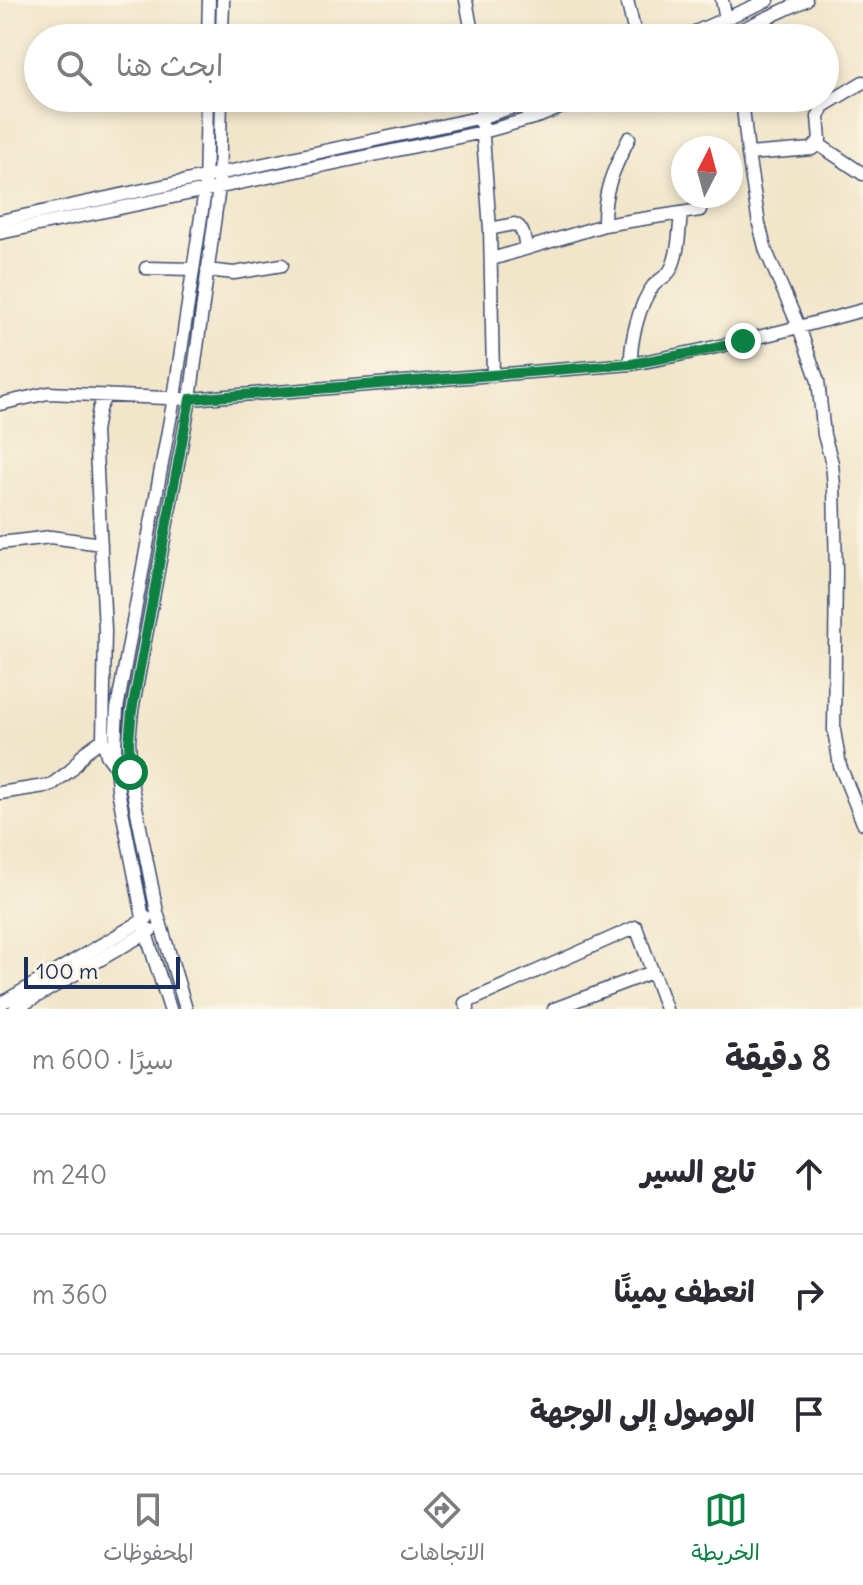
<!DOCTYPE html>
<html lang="ar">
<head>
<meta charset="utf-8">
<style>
  body { margin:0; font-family:Delius,"Playpen Sans Arabic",sans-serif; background:#f2f2f3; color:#2b2b33; direction:rtl }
  .compass { position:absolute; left:671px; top:136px; width:72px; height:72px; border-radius:50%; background:#fff; box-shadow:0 4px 12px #0003; rotate:6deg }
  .scale { position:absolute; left:24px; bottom:20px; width:156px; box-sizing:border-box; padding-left:8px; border:4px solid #1b2f5e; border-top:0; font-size:22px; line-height:28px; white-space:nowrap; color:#1b2f5e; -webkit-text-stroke:6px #fcf5e5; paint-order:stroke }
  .stop { position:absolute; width:24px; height:24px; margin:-18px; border:6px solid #0b8043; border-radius:50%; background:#fff }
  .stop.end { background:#0b8043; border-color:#fff; box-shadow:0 2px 8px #0008 }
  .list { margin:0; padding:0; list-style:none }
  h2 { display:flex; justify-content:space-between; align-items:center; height:104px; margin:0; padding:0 32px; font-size:34px }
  h2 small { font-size:26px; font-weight:400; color:#7c7c81 }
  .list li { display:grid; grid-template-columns:52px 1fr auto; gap:24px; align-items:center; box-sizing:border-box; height:120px; padding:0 32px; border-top:2px solid #e1e1e2 }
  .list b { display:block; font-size:30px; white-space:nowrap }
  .list em { font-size:26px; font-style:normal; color:#7c7c81 }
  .icon { flex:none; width:44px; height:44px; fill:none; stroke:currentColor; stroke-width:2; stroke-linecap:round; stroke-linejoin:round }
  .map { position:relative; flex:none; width:863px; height:1009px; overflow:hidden; direction:ltr }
  .search { position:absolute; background:#fff; box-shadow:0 4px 12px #0003; left:24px; right:24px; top:24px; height:88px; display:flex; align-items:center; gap:20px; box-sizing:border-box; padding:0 28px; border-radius:44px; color:#7c7c81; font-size:30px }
  .sheet { height:464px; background:#fff }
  nav { display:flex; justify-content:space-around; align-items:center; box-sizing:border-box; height:112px; border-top:2px solid #e1e1e2; background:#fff; font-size:22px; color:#7c7c81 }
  nav a { display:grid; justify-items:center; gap:4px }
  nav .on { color:#0b8043 }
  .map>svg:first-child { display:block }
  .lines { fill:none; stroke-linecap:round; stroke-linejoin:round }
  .street-casing { stroke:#3b4a6e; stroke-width:15 }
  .street { stroke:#fff; stroke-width:12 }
  .route { stroke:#0b8043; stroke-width:10 }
</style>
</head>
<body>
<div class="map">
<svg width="863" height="1009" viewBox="0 0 863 1009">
  <rect width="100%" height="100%" fill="#fcf5e5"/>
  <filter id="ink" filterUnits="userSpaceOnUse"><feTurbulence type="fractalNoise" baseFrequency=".0125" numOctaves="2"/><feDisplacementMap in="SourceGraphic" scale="16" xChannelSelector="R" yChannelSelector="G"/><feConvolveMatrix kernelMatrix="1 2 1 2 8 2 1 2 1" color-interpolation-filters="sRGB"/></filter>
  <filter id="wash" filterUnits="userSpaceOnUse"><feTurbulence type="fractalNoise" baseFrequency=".006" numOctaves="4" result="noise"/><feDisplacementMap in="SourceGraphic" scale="32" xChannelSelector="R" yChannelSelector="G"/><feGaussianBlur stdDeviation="1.8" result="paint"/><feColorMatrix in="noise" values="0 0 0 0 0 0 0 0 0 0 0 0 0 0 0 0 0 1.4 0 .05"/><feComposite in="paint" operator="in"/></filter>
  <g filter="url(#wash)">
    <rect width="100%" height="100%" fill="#f1e6ca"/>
  </g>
  <g filter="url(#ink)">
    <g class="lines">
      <g class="street-casing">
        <path id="street" d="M 466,0 L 473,38
          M 627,0 L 636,38
          M 722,0 L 726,18
          M 208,38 L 209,0
          M 222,38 L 223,0
          M 681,38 L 768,0
          M 723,38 L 806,0
          M 480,98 L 490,229 L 493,376
          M 742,98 L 748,154 L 759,224 L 766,251 L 799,327 L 818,381 L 824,435 L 832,463 L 834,486 L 836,572 L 834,730 L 840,766 L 863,823
          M 818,144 L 863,174
          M 748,154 L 812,149 L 820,140 L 818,117 L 823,106 L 863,82
          M 0,221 L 482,117 L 542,98
          M 604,225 C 603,190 614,169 629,138
          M 490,229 L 514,224 C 524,227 524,239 526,248
          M 0,233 L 483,132 L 540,116 L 584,98
          M 492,259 L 604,225 L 700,210
          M 146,268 L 193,269
          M 207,270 L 234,273 L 282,265
          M 631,364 C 630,342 639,304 653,286 C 659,279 667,277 671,269 C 679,253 679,231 681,213
          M 106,395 L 99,409 L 95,431 L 105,630 L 103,739 L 107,755 L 115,766
          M 0,404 L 48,393 L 190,399 L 631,364 C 710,350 786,331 863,310
          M 0,543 L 51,537 L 101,544
          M 0,793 L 51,785 L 71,770 L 85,752 L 103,739
          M 0,1004 L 147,918
          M 15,1009 L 151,930
          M 170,1009 L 146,933 L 118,790 L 115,747 L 117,709 L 174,398 L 205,190 L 207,98
          M 186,1009 L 157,912 L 132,787 L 129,741 L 132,711 L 190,399 L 219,187 L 221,98
          M 468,1009 L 465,1003 L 636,927 L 666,1009
          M 554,1009 L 652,972"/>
      </g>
      <use href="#street" class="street"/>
    </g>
  </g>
  <g class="lines" filter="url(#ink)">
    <path class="route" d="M 130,772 L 129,741 L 132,711 L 190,399 L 631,364 L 702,351 L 743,341"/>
  </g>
</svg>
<svg class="compass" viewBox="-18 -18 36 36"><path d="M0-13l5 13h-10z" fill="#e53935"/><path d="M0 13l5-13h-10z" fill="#7c7c81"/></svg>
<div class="scale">100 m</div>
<div class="stop" style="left:130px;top:772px"></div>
<div class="stop end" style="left:743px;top:341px"></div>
<div class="search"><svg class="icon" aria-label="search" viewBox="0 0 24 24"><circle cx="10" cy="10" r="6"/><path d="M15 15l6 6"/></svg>ابحث هنا</div>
</div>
<section class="sheet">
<h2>8 دقيقة<small>سيرًا · 600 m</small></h2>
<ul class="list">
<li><svg class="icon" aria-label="ahead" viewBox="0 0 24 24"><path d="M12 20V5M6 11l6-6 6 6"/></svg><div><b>تابع السير</b></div><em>240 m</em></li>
<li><svg class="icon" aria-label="right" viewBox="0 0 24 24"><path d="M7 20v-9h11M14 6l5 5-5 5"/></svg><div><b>انعطف يمينًا</b></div><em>360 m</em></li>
<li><svg class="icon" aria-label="arrive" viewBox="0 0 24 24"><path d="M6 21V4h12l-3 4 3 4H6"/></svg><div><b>الوصول إلى الوجهة</b></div></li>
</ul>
</section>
<nav>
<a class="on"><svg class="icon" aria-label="map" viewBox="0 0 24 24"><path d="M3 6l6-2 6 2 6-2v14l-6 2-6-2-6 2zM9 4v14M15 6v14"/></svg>الخريطة</a>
<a><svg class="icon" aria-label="directions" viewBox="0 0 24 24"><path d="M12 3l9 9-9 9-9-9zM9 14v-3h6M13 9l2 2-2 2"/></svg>الاتجاهات</a>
<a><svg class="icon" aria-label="saved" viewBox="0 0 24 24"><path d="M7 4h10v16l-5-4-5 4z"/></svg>المحفوظات</a>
</nav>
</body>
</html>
